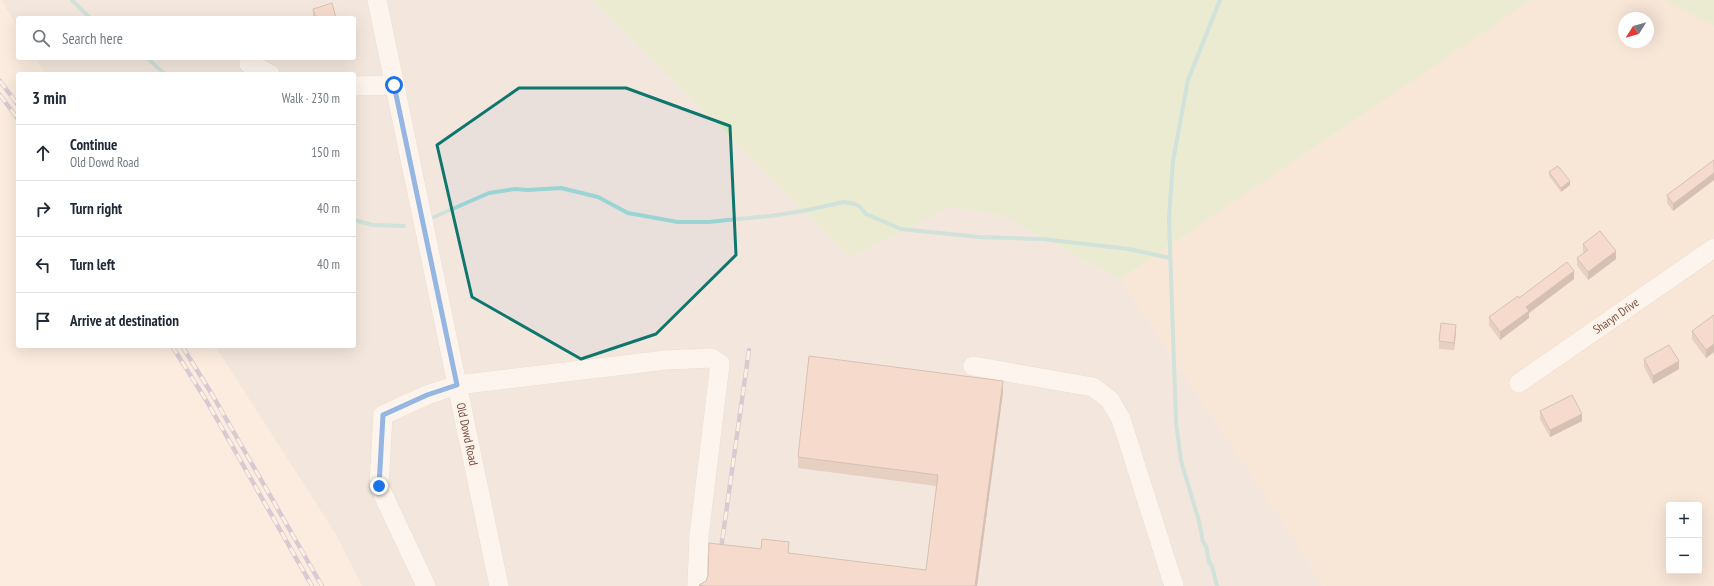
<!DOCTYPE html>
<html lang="en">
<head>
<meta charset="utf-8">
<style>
  body { margin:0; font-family:"PT Sans Narrow",sans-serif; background:#f6f6f7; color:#1f2937 }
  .controls { position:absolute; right:12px; bottom:12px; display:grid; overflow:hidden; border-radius:4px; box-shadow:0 4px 16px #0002 }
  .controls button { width:36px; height:36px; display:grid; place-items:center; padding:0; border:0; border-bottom:1px solid #e0e1e3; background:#fff; color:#1f2937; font:20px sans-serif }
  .compass { position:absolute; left:1618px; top:12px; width:36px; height:36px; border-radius:50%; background:#fff; box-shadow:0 4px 16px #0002; rotate:233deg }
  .stop { position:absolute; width:12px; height:12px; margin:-9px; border:3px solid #1a73e8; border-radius:50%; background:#fff }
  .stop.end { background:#1a73e8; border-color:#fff; box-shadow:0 1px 4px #0008 }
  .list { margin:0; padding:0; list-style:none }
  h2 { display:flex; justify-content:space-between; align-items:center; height:52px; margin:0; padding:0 16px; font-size:17px }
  h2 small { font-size:13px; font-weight:400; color:#747a83 }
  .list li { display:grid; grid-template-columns:26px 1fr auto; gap:12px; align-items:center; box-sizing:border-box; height:56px; padding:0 16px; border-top:1px solid #e0e1e3 }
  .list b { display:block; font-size:15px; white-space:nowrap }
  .list p { margin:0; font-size:13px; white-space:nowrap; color:#747a83 }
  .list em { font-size:13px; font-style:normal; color:#747a83 }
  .icon { flex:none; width:22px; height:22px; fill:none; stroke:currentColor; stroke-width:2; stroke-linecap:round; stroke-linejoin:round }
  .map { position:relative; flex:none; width:1714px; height:586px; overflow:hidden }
  .search { position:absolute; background:#fff; box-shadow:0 4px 16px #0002; left:16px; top:16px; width:340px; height:44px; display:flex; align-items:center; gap:10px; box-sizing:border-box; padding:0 14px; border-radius:4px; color:#747a83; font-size:15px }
  .panel { position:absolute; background:#fff; box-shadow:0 4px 16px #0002; left:16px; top:72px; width:340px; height:276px; border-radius:4px }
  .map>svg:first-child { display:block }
  .residential { fill:#f3ddce; fill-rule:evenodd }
  .industrial { fill:#e9e0db }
  .green { fill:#d5e8bf }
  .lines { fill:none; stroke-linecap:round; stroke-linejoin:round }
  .stream { stroke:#9bd4d5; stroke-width:4 }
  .minor-casing { stroke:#dfc8bc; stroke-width:20 }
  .minor { stroke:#fff; stroke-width:19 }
  .rail-casing { stroke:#ae9fc3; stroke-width:4.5 }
  .rail { stroke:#fff1e5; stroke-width:3; stroke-dasharray:9; stroke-linecap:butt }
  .wall { fill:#ceaa9e }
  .shaded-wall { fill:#a88b81 }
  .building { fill:#f0c6b8; stroke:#a88b81 }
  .route { stroke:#1a73e8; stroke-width:5 }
  .marked { fill:none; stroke:#0f766e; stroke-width:3; stroke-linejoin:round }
  .labels { text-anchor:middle; stroke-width:3; stroke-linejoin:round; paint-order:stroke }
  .street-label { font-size:12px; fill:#715148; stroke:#fff1e5 }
</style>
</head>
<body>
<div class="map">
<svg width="1714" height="586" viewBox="0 0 1714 586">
  <rect width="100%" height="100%" fill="#fbecdf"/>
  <path class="residential" d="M 1531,0 L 1664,0 L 1714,26 L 1714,586 L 1323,586 L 1292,536 L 1120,279 ZM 1624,18 L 1648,18 L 1648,42 L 1624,42 ZM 1669,505 L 1699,505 L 1699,571 L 1669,571 Z"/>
  <path class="industrial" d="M 1,0 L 592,0 L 851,257 L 950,207 L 1003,216 L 1120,279 L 1292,536 L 1323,586 L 362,586 L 335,533 L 215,346 L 354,346 L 354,74 L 45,74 L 36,58 L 354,58 L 354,18 L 18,18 L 18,28 Z"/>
  <path class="green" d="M 592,0 L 1531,0 L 1120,279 L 1003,216 L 950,207 L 851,257 Z
    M 1664,0 L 1714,0 L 1714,26 Z"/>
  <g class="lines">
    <path class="stream" d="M 72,0 L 90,18
      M 147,58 L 165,74
      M 434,217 L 489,193 L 515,189 L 528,190 L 561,188 L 598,197 L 628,213 L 678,222 L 708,222 L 770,216 L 803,211 L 844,202 L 855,204 L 860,207 L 866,214 L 901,229 L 979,237 L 1042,239 L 1129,249 L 1170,258
      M 354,220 L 373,225 L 404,226
      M 1217,586 L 1212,566 L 1209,562 L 1206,546 L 1203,542 L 1199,521 L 1181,461 L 1176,422 L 1169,218 L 1173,161 L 1188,80 L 1220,0"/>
    <g class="minor-casing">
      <path id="minor" d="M 377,0 L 499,586
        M 249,64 L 270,74
        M 354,86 L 394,85
        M 973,366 L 1093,387 L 1110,400 L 1121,419 L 1174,586
        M 1519,383 L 1714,248
        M 426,586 L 379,486 L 383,415 L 427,395 L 457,385 L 666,360 L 711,358 L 720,364 L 699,536 L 697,586"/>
    </g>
    <use href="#minor" class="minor"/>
    <g class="rail-casing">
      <path id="rail" d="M 0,81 L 18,105
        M 0,95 L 18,119
        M 172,346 L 206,400 L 312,586
        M 182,346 L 213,396 L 322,586
        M 720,556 L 749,350"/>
    </g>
    <use href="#rail" class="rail"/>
  </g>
  <path class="wall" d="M 313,9 L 336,18 L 313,18 Z
    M 1714,160 L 1714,180 L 1673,211 L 1667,203 L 1667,195 Z
    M 1549,172 L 1570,185 L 1561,192 L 1549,176 Z
    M 1583,244 L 1616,259 L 1588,280 L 1577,265 L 1577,258 L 1584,253 L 1583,252 Z
    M 1574,279 L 1529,313 L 1529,318 L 1500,340 L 1489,325 L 1489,317 L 1519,298 Z
    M 1714,315 L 1714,352 L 1706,358 L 1692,339 L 1692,331 Z
    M 1456,332 L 1454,350 L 1439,349 L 1439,341 Z
    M 1644,359 L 1679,369 L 1653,384 L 1644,367 Z
    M 1003,392 L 977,586 L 699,586 L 699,585 L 926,570 L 936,486 L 798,468 L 798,457 Z
    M 1540,411 L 1582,421 L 1550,437 L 1540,419 Z"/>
  <path class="shaded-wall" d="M 1714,173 L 1714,180 L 1673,211 L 1673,204 Z
    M 1570,181 L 1570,185 L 1561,192 L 1561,188 Z
    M 1616,251 L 1616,259 L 1588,280 L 1588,272 Z
    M 1574,271 L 1574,279 L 1529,313 L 1529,318 L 1500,340 L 1500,332 L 1526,307 Z
    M 1456,325 L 1456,332 L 1454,350 L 1454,343 Z
    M 1714,344 L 1714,352 L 1706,358 L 1706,350 Z
    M 1679,361 L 1679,369 L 1653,384 L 1653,376 Z
    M 1003,381 L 1003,392 L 977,586 L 975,586 Z
    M 1582,414 L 1582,421 L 1550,437 L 1550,430 Z"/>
  <path class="building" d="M 332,3 L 336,18 L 316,18 L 313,9 Z
    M 1714,160 L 1714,173 L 1673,204 L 1667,195 Z
    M 1558,166 L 1570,181 L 1561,188 L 1549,172 Z
    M 1600,231 L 1616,251 L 1588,272 L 1577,258 L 1588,250 L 1583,244 Z
    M 1567,262 L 1574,271 L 1526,307 L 1529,311 L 1500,332 L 1489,317 L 1518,296 L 1519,298 Z
    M 1714,315 L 1714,344 L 1706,350 L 1692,331 Z
    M 1441,323 L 1456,325 L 1454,343 L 1439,341 Z
    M 1669,345 L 1679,361 L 1653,376 L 1644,359 Z
    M 809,356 L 1003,381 L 975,586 L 705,586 L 699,585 L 706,581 L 708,576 L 709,543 L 761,549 L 762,539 L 789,542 L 788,553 L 926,570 L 938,475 L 798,457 Z
    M 1572,395 L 1582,414 L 1550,430 L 1540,411 Z"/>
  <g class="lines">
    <path class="route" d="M 379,486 L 383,415 L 427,395 L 457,385 L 394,85"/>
  </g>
  <path d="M0 0H1714V586H0ZM 519,88 L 626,88 L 730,126 L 736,255 L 656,334 L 581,359 L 472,297 L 437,145 Z" fill="#fbecdf" fill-opacity=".55" fill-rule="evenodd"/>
  <path class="marked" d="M 519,88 L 626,88 L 730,126 L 736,255 L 656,334 L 581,359 L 472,297 L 437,145 Z"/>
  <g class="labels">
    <g class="street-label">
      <text transform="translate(1616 316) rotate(-35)" y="4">Sharyn Drive</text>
      <text transform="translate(467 434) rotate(78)" y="4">Old Dowd Road</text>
    </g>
  </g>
</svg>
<div class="controls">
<button>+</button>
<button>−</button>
</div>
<svg class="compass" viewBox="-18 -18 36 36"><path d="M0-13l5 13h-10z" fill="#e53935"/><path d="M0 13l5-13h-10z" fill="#747a83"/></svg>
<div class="stop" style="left:394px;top:85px"></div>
<div class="stop end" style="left:379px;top:486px"></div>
<div class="search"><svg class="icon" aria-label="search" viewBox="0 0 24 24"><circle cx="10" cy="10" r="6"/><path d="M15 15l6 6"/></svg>Search here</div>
<section class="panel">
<h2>3 min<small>Walk · 230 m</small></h2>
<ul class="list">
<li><svg class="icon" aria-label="ahead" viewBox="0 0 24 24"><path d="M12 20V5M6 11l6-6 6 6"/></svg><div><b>Continue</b><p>Old Dowd Road</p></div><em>150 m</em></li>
<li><svg class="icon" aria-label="right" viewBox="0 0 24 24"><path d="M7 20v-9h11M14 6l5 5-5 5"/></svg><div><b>Turn right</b></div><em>40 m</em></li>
<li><svg class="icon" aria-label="left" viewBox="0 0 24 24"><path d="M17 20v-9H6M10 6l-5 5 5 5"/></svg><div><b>Turn left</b></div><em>40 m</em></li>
<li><svg class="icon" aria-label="arrive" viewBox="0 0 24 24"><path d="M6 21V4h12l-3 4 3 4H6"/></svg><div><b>Arrive at destination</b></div></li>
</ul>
</section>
</div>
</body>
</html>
